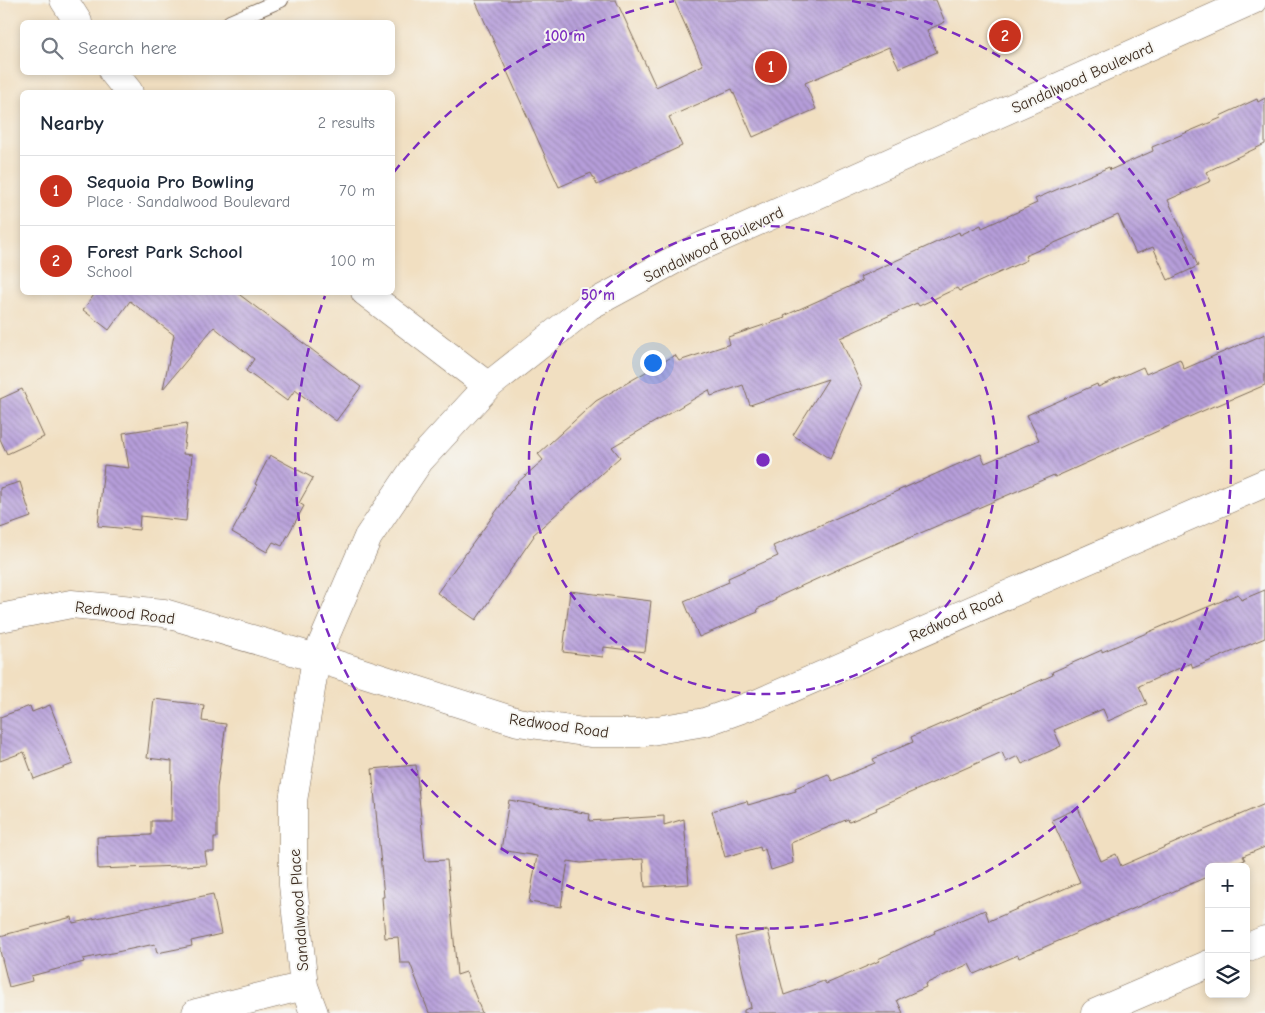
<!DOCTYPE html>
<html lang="en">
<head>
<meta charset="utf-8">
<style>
  body { margin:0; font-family:"Comic Neue",sans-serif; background:#f2f2f3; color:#1f2937 }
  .controls { position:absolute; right:15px; bottom:15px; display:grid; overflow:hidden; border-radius:8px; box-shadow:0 2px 8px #0003 }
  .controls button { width:45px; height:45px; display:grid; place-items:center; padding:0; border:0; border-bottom:1px solid #e0e1e3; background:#fff; color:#1f2937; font:25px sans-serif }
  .you { position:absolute; left:652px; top:362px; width:18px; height:18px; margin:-12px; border:4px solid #fff; border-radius:50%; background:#1a73e8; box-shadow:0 0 0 8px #1a73e833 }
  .badge { display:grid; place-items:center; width:32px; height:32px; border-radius:50%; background:#c8321e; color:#fff; font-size:16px; font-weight:700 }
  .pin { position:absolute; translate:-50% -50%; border:2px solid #fff; box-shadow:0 1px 5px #0006 }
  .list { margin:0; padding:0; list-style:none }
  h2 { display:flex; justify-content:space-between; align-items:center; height:65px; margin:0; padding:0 20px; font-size:21px }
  h2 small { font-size:16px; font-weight:400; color:#747a83 }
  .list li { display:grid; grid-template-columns:32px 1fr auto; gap:15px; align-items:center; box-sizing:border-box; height:70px; padding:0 20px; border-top:1px solid #e0e1e3 }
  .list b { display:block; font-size:19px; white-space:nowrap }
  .list p { margin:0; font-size:16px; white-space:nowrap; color:#747a83 }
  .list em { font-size:16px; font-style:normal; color:#747a83 }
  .icon { flex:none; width:28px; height:28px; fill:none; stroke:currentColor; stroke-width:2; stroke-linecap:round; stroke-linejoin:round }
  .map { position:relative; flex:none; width:1265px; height:1013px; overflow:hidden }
  .search { position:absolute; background:#fff; box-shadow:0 2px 8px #0003; left:20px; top:20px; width:375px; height:55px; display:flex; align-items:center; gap:12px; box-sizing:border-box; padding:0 18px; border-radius:8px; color:#747a83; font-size:19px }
  .panel { position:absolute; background:#fff; box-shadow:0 2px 8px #0003; left:20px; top:90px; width:375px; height:205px; border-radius:8px }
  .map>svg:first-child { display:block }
  .building { fill:url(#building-back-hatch) }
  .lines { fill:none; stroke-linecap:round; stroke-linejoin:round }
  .lane-casing { stroke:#7b6957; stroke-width:16 }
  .street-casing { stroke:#7b6957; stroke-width:29 }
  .lane { stroke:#fff; stroke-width:14 }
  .street { stroke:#fff; stroke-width:28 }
  .ring { fill:none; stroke:#7b2cbf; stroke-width:2.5; stroke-dasharray:9 6 }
  .labels { text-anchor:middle; stroke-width:4; stroke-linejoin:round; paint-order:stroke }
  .street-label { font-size:16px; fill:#3b2a1e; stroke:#f6f6f2 }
  .centre { fill:#7b2cbf; stroke:#f6f6f2; stroke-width:2.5 }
  .ring-label { font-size:15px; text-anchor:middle; font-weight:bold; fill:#7b2cbf; stroke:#f6f6f2; stroke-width:4; stroke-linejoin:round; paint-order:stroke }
</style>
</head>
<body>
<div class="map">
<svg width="1265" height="1013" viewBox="0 0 1265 1013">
  <defs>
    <pattern id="building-back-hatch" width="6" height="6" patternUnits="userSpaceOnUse" patternTransform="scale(1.25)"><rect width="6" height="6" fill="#b69eda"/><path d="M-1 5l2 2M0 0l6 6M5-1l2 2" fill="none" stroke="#9581b0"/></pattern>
  </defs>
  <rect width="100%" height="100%" fill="#f6f6f2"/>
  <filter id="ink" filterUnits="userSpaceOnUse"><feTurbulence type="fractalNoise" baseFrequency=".02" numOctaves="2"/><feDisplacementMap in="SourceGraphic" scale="10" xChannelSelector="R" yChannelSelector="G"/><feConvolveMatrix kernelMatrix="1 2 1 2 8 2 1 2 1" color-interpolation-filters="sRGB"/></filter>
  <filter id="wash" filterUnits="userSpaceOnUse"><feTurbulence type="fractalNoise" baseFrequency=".0096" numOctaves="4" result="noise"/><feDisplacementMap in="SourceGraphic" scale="20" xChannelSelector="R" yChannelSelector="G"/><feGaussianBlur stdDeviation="1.12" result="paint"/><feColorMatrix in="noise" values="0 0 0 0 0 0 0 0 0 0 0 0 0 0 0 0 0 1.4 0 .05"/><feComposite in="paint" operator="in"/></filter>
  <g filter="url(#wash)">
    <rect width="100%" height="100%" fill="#f1dfc1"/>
    <g id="blocks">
      <path class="building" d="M 475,0 L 616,0 L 656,87 L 703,65 L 674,0 L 936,0 L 945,22 L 927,30 L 937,52 L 899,68 L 889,47 L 805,83 L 816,109 L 753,137 L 732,89 L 669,117 L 682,146 L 597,185 L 591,173 L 559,187 Z
        M 1265,98 L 1265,144 L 1206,172 L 1211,181 L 1168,200 L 1198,266 L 1168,280 L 1153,247 L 1136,254 L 1118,215 L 1025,256 L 1027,260 L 959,291 L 957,288 L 919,306 L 917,303 L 840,338 L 862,387 L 830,459 L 793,435 L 828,379 L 750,405 L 743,385 L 711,396 L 709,390 L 612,447 L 620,457 L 533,535 L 534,536 L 476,620 L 437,593 L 516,484 L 543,460 L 538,454 L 596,401 L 675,355 L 679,361 L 730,344 L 728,337 L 785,318 L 784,316 L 862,281 L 860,277 L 959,232 L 960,235 L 981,225 L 982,228 L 1037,203 L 1035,199 L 1109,167 L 1110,170 L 1153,151 L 1152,147 L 1221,118 L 1220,116 L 1257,99 L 1258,102 Z
        M 96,292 L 236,292 L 361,387 L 336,421 L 295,390 L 287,401 L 246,371 L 254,359 L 214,327 L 163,389 L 174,335 L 130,301 L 109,330 L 83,310 Z
        M 1265,334 L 1265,385 L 1216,406 L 1216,405 L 1055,477 L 1054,475 L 863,558 L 775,598 L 776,600 L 757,609 L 758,612 L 699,637 L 684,601 L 729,582 L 728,578 L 778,556 L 773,546 L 981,454 L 985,463 L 1039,440 L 1027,415 L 1097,384 L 1098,387 L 1143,367 L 1146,374 L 1180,359 L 1184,369 Z
        M 22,389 L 44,437 L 7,454 L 0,439 L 0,399 Z
        M 187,423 L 183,454 L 192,455 L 186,521 L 140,516 L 139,530 L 98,526 L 104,465 L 129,468 L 123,433 Z
        M 270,455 L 313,478 L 299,503 L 304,506 L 282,546 L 273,542 L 267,552 L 232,532 L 257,485 L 255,484 Z
        M 20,482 L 31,517 L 0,528 L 0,488 Z
        M 1265,590 L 1265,638 L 1193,668 L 1191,663 L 1139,686 L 1147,704 L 1108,721 L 1103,709 L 1054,730 L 1061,746 L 1022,764 L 1018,756 L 1006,762 L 1002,752 L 876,808 L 877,810 L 849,822 L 848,819 L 791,843 L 793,863 L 771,870 L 765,849 L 761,851 L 760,847 L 725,857 L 712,811 L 747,801 L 748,805 L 796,791 L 795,788 L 828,774 L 832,781 L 875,763 L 873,759 L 913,742 L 911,737 L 1053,675 L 1052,672 L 1102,650 L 1102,652 L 1238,594 L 1241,600 Z
        M 570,591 L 651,601 L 645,652 L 604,647 L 603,657 L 563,652 Z
        M 154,699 L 204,705 L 202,721 L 226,724 L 217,788 L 217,838 L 214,838 L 214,852 L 205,852 L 207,865 L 98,869 L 97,837 L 151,835 L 151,821 L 171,821 L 172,761 L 147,758 Z
        M 50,705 L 73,764 L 34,779 L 24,752 L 0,761 L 0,717 L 30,706 L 32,712 Z
        M 416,765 L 425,861 L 447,860 L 457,975 L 466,972 L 482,1013 L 429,1013 L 410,963 L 400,963 L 398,937 L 385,938 L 382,897 L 384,897 L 372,769 Z
        M 509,800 L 590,814 L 589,821 L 664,816 L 664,825 L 684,819 L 689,884 L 645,887 L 643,859 L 581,863 L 568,861 L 561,907 L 529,902 L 537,856 L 501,850 Z
        M 1265,804 L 1265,847 L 1243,856 L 1245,860 L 1229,867 L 1209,867 L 1209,876 L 1019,958 L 1018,955 L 974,974 L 969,964 L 925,984 L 926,987 L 897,1000 L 903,1013 L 744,1013 L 744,1010 L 751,1007 L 735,937 L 768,930 L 784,995 L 824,981 L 826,984 L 879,961 L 878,959 L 935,933 L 934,931 L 985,910 L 989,921 L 1080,882 L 1052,820 L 1078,808 L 1101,861 L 1116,854 L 1121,866 Z
        M 213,894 L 221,934 L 191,941 L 192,946 L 157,953 L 155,944 L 83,959 L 84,962 L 31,976 L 32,981 L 9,987 L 0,951 L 0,936 L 72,917 L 73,923 Z"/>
    </g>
  </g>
  <g filter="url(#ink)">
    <use href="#blocks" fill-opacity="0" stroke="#7b6957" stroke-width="1"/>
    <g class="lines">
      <g class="lane-casing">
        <path id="lane" d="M 230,22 L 281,0"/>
      </g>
      <g class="street-casing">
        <path id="street" d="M 64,0 L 78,22
          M 113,72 L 129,92
          M 365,292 L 488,386
          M 0,618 L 71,604 L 164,613 L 316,658 L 518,722 L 590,733 L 639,733 L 705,722 L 758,703 L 1265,483
          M 1246,948 L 1265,940
          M 196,1013 L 304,986
          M 314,1013 L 304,986 L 293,885 L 293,801 L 316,658 L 368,537 L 420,460 L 488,386 L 589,306 L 689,252 L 1253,0
          M 1095,1013 L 1209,964"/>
      </g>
      <use href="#lane" class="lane"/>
      <use href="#street" class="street"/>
    </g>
  </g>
  <g class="ring">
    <circle cx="763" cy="460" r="234"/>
    <path d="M394 172A468 468 0 0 1 674 1M852 1A468 468 0 1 1 325 296"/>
  </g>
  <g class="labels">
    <g class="street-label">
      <text transform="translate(1082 77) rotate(-24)" y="6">Sandalwood Boulevard</text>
      <text transform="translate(713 244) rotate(-26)" y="6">Sandalwood Boulevard</text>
      <text transform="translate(125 612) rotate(7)" y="6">Redwood Road</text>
      <text transform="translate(956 616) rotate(-24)" y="6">Redwood Road</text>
      <text transform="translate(559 725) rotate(8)" y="6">Redwood Road</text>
      <text transform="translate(298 910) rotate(-94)" y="6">Sandalwood Place</text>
    </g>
  </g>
  <circle cx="763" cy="460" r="8" class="centre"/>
  <g class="ring-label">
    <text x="565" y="41">100 m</text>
    <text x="598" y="300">50 m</text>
  </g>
</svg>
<div class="controls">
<button>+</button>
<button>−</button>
<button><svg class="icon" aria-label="layers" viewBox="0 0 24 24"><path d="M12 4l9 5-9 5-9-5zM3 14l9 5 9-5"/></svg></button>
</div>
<div class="you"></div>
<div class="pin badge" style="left:771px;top:67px">1</div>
<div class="pin badge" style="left:1005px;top:36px">2</div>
<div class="search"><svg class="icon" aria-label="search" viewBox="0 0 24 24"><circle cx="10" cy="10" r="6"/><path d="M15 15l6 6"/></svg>Search here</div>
<section class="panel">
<h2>Nearby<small>2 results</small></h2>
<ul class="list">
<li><span class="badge">1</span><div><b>Sequoia Pro Bowling</b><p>Place · Sandalwood Boulevard</p></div><em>70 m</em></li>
<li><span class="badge">2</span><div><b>Forest Park School</b><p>School</p></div><em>100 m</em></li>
</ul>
</section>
</div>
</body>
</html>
